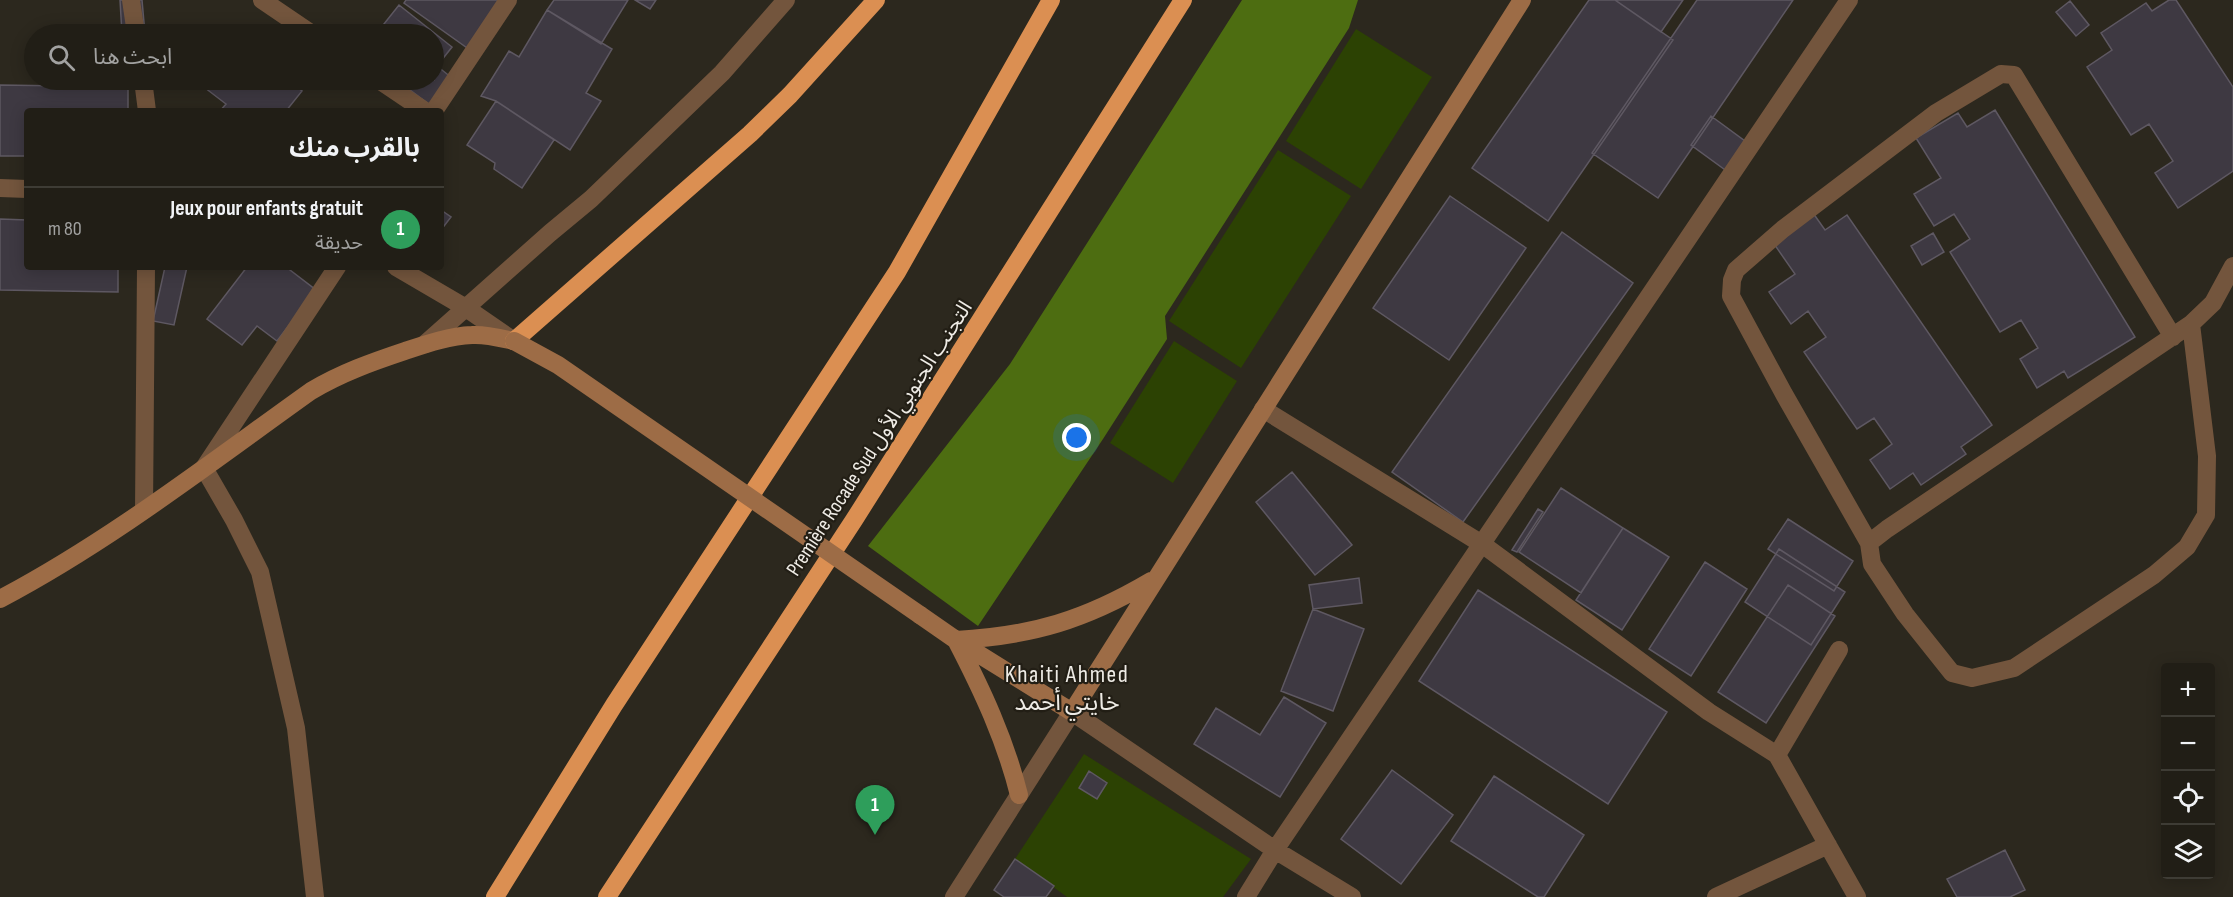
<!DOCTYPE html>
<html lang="ar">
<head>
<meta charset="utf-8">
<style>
  body { margin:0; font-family:"Sofia Sans Condensed","Noto Sans Arabic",sans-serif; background:#29271f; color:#f1f3f6; direction:rtl }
  .controls { position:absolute; right:18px; bottom:18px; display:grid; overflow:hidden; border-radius:6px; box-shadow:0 3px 15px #0003 }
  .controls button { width:54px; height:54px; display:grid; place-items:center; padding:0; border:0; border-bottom:2px solid #3e3c35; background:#211e16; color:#f1f3f6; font:30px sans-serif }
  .you { position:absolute; left:1077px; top:438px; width:21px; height:21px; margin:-15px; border:4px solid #fff; border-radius:50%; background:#1a73e8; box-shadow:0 0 0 9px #1a73e833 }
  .badge { display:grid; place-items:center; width:39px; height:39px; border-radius:50%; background:#0b8043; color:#fff; font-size:20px; font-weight:700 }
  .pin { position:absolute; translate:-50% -50px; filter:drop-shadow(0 2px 3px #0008) }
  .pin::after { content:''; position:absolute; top:32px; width:21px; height:18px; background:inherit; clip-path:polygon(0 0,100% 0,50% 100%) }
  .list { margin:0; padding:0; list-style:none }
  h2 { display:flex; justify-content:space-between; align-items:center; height:78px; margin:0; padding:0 24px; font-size:26px }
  h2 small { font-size:20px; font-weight:400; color:#a2a2a1 }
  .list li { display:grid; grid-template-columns:39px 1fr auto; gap:18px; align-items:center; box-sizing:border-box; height:84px; padding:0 24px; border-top:2px solid #3e3c35 }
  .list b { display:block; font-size:22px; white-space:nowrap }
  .list p { margin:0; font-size:20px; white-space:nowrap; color:#a2a2a1 }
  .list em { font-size:20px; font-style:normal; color:#a2a2a1 }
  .icon { flex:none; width:33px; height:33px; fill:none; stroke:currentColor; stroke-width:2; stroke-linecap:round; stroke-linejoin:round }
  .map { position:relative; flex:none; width:2233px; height:897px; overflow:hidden; direction:ltr }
  .search { position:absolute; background:#211e16; box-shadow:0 3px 15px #0003; left:24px; top:24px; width:420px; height:66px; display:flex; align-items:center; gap:15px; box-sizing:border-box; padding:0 21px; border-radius:33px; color:#a2a2a1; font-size:22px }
  .panel { position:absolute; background:#211e16; box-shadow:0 3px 15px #0003; left:24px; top:108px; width:420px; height:162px; border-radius:6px; direction:rtl }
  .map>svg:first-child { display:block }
  .green { fill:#2c4203 }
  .forest { fill:#4d6d11 }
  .building { fill:#3e3942; stroke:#5e5862; stroke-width:1.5 }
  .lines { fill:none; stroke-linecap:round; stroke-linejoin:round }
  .street { stroke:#73553d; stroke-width:18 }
  .secondary { stroke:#9d6c46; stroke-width:18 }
  .highway { stroke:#db8f52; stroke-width:18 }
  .secondary-bridge { stroke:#9d6c46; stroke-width:18 }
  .labels { text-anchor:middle; stroke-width:4.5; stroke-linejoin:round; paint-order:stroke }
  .street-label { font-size:21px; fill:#efece6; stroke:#221e15 }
  .quarter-label { font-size:24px; letter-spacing:1.5px; fill:#efece6; stroke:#221e15 }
</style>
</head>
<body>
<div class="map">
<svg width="2233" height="897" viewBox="0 0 2233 897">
  <rect width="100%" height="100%" fill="#2c281e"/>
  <path class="green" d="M 1356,29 L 1432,77 L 1361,189 L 1286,141 Z
    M 1278,150 L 1351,196 L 1241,368 L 1169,321 Z
    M 1174,341 L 1237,381 L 1173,483 L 1110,443 Z
    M 1084,754 L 1251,859 L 1223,897 L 1067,897 L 1015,859 Z"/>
  <path class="forest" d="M 1242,0 L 1358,0 L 1349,28 L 1165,316 L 1167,339 L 1103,439 L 978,626 L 868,546 L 1010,364 Z"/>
  <path class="building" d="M 120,0 L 142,0 L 145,34 L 122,34 Z
    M 406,0 L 505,0 L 470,50 L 404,3 Z
    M 554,0 L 628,0 L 601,44 L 547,10 Z
    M 635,0 L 656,0 L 650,9 Z
    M 1589,0 L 1615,0 L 1673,40 L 1548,221 L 1472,168 Z
    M 1615,0 L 1683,0 L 1661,32 Z
    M 1697,0 L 1793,0 L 1658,198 L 1592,153 Z
    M 2169,0 L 2176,0 L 2233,87 L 2233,171 L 2178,208 L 2155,173 L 2173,161 L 2149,124 L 2131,135 L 2087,67 L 2112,50 L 2101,33 L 2146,3 L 2152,11 Z
    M 2070,1 L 2089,25 L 2076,36 L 2056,12 Z
    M 399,5 L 452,47 L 437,66 L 452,78 L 430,105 L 397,80 L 434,80 L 434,34 L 376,34 Z
    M 547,10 L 612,49 L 586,93 L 601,101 L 570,150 L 496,101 L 481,96 L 509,51 L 519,57 Z
    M 197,80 L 287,80 L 302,91 L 286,111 L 220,111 L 226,104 L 196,81 Z
    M 0,85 L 128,87 L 128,111 L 27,111 L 27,156 L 0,156 Z
    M 496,101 L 554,140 L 522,188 L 494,169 L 495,163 L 467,145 Z
    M 1995,110 L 2135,337 L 2068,378 L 2064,371 L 2037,388 L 2020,359 L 2038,348 L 2021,320 L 2000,332 L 1950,252 L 1970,239 L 1954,214 L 1934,226 L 1914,194 L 1941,178 L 1916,138 L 1958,113 L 1967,127 Z
    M 1711,116 L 1749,144 L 1728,172 L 1691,145 Z
    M 1450,196 L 1526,248 L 1449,360 L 1373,308 Z
    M 441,210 L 451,217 L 441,230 Z
    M 1813,213 L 1825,230 L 1847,215 L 1992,425 L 1961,447 L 1966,454 L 1921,485 L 1913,473 L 1890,489 L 1870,460 L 1892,444 L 1874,418 L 1857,429 L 1804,352 L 1826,337 L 1808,311 L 1791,324 L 1769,292 L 1795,274 L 1772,241 Z
    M 0,219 L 27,220 L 27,267 L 118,267 L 118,292 L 0,290 Z
    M 1562,232 L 1633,283 L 1463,522 L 1392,472 Z
    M 1933,233 L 1944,252 L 1922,265 L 1911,246 Z
    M 165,267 L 187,267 L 174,325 L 153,321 Z
    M 247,267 L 286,267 L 316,290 L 277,341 L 257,326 L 242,345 L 207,319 Z
    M 1292,472 L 1352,545 L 1315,575 L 1256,502 Z
    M 1561,488 L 1623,528 L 1581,593 L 1519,552 Z
    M 1538,509 L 1543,512 L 1517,552 L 1512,550 Z
    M 1788,519 L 1853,561 L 1834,591 L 1768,549 Z
    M 1623,528 L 1669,557 L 1622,630 L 1576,600 Z
    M 1779,549 L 1845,592 L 1811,645 L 1745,602 Z
    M 1705,562 L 1747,589 L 1691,676 L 1649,649 Z
    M 1359,578 L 1362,603 L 1313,609 L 1309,585 Z
    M 1788,585 L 1835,616 L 1766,723 L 1718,692 Z
    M 1478,590 L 1667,712 L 1608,804 L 1419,681 Z
    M 1313,609 L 1364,629 L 1333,711 L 1281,691 Z
    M 1284,697 L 1326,723 L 1280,797 L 1194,744 L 1216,708 L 1260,735 Z
    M 1392,770 L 1453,815 L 1401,884 L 1341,839 Z
    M 1089,771 L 1107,783 L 1097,799 L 1079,788 Z
    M 1494,776 L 1584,835 L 1544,897 L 1538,897 L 1451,841 Z
    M 2005,850 L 2025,890 L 2010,897 L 1957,897 L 1947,879 Z
    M 1015,859 L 1054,886 L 1046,897 L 1004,897 L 994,890 Z"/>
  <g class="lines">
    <path class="street" d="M 131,0 L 136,34
      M 262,0 L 312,34
      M 143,80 L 147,111
      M 379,80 L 425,111
      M 434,111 L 508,0
      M 0,188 L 27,189
      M 396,267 L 466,308 L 514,341
      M 2191,324 L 2207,456 L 2206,515 L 2187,547 L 2154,575 L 2014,668 L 1972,678 L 1952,673 L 1905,614 L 1872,564 L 1869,543 L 1887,529 L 2191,324 L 2213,303 L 2233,266
      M 425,344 L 550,233 L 591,199 L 722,73 L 786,0
      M 1263,409 L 1482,544 L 1709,712 L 1777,755 L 1857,897
      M 144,510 L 146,267
      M 1869,543 L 1784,394 L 1731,296 L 1732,280 L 1736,270 L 1783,229 L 1936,113 L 2001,74 L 2014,75 L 2173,337
      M 1777,755 L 1839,650
      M 315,897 L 296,728 L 260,572 L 234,520 L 204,468 L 337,267
      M 954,897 L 1072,712 L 1275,850 L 1352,897
      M 1246,897 L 1275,850 L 1849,0
      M 1716,897 L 1828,845"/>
    <path class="secondary" d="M 0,599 C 110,541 210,463 311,391 C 341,373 372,362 405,351 C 426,344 449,336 472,335 C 486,334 500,338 514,341
      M 920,615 L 956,640 L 1072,712 L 1522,0
      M 1019,795 C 1005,739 982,690 956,640 C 1032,636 1085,620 1151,581"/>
    <path class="highway" d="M 514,341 L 750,134 L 790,95 L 876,0
      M 495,897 L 614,705 L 897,272 L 1051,0
      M 607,897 L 854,520 L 1183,0"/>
    <path class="secondary-bridge" d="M 514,341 L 558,365 L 920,615"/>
  </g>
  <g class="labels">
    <g class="street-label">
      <text transform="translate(879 438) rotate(-57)" y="7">Première Rocade Sud التجنب الجنوبي الأول</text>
    </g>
    <g class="quarter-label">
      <text x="1067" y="682">Khaiti Ahmed<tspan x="1067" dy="28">خايتي أحمد</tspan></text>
    </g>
  </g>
</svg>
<div class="controls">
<button>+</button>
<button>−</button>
<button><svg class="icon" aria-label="locate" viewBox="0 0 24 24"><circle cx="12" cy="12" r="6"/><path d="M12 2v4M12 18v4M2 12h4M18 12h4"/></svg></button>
<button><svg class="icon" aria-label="layers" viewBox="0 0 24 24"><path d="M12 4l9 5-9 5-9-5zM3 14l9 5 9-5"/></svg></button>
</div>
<div class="you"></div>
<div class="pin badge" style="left:875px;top:835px;background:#2e9e5b">1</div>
<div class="search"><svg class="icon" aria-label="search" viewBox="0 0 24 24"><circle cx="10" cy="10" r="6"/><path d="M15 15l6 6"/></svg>ابحث هنا</div>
<section class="panel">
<h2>بالقرب منك<small></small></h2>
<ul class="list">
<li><span class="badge" style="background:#2e9e5b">1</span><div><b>Jeux pour enfants gratuit</b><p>حديقة</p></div><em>80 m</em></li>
</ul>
</section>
</div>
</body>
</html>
